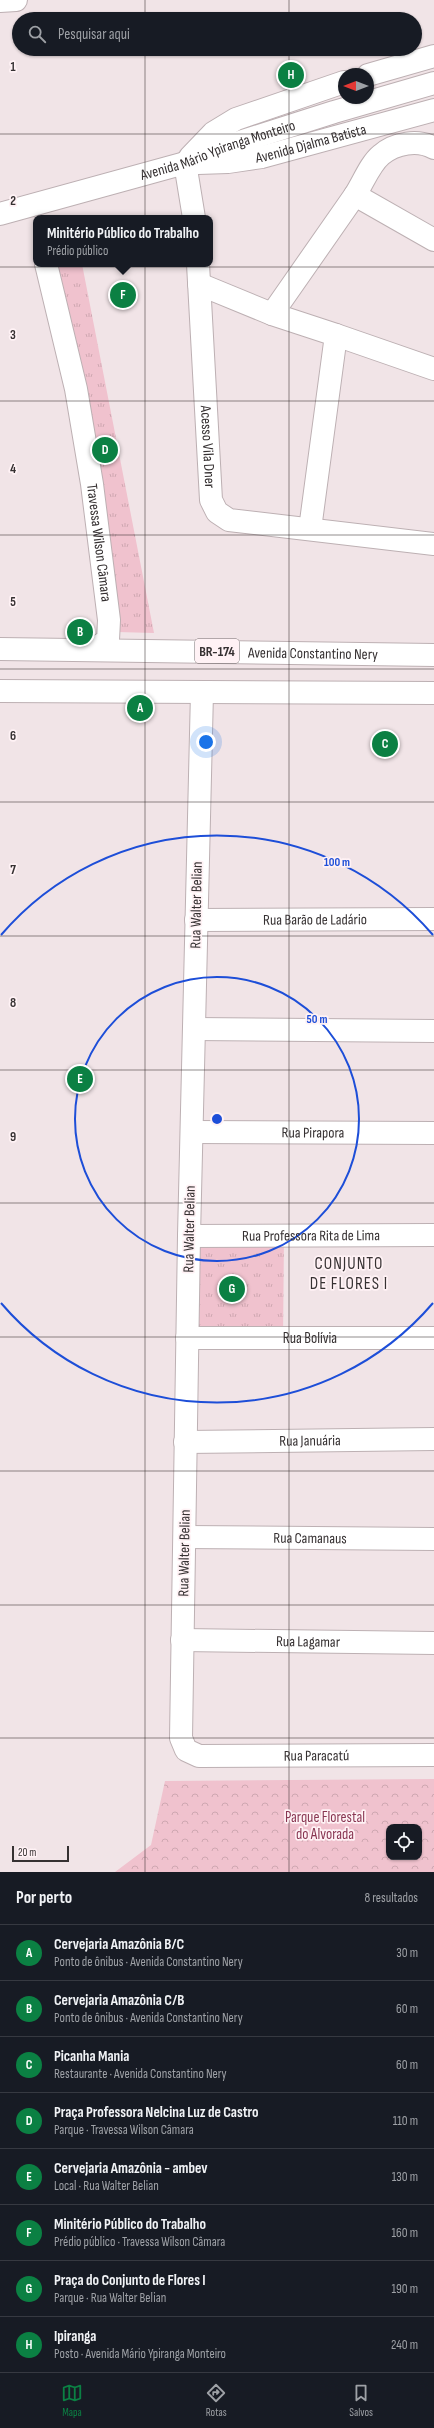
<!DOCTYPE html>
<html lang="pt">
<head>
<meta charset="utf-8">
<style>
  body { margin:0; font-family:"Sofia Sans Condensed",sans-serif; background:#242831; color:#f1f3f6 }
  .controls { position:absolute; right:12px; bottom:12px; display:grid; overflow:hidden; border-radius:8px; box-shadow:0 1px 3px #0004 }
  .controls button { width:36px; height:36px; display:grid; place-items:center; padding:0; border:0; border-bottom:1px solid #363941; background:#171b24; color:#f1f3f6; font:20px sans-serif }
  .compass { position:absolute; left:338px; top:68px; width:36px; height:36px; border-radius:50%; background:#171b24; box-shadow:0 1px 3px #0004; rotate:270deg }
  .scale { position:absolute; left:12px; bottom:10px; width:57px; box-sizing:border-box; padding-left:4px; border:2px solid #363132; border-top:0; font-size:11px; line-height:14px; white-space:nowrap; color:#363132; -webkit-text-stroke:3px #fff2f5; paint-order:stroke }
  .you { position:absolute; left:206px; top:742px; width:14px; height:14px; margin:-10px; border:3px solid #fff; border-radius:50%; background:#1a73e8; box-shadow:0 0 0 6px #1a73e833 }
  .badge { display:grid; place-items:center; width:26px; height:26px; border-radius:50%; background:#0b8043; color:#fff; font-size:13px; font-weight:700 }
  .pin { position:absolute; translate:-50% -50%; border:2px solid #fff; box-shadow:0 1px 4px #0006 }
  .popup { position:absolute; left:33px; top:215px; width:180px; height:52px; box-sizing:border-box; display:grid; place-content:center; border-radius:8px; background:#171b24; filter:drop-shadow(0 1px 3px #0005); font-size:13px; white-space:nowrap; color:#9ea1a6 }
  .popup b { font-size:15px; color:#f1f3f6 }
  .popup::after { content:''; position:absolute; left:50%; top:100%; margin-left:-8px; border:8px solid transparent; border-top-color:#171b24 }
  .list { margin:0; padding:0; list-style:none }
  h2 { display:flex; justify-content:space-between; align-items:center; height:52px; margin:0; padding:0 16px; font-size:17px }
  h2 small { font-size:13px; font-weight:400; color:#9ea1a6 }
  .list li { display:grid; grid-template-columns:26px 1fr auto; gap:12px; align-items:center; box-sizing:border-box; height:56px; padding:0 16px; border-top:1px solid #363941 }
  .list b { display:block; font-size:15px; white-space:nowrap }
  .list p { margin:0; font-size:13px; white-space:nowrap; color:#9ea1a6 }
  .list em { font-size:13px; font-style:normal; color:#9ea1a6 }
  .icon { flex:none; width:22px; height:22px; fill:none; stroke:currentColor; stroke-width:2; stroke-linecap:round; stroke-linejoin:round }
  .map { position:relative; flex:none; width:434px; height:1872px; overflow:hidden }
  .search { position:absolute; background:#171b24; box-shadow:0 1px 3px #0004; left:12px; right:12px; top:12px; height:44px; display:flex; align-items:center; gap:10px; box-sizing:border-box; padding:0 14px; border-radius:22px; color:#9ea1a6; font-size:15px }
  .sheet { height:500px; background:#171b24 }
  nav { display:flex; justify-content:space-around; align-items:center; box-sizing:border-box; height:56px; border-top:1px solid #363941; background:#171b24; font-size:11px; color:#9ea1a6 }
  nav a { display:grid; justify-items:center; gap:2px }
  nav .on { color:#0b8043 }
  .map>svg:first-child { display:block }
  .forest { fill:url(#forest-crowns); fill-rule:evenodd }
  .park { fill:url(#park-tufts) }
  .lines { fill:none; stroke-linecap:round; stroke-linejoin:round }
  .minor-casing { stroke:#bdb0b3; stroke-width:24 }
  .major-casing { stroke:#bdb0b3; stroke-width:24 }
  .highway-casing { stroke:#bdb0b3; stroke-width:24 }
  .minor { stroke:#fff; stroke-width:22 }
  .major { stroke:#fff; stroke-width:22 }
  .highway { stroke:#fff; stroke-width:22 }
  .grid { fill:none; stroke:#363132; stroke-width:1; stroke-opacity:0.55 }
  .ring { fill:none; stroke:#1d4ed8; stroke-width:2 }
  .labels { text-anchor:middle; stroke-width:3.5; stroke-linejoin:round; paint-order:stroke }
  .shield { fill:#fff2f5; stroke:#726b6c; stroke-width:1 }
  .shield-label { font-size:14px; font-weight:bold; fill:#363132 }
  .street-label { font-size:15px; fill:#363132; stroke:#fff2f5 }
  .park-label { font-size:15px; fill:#893652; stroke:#fff2f5 }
  .quarter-label { font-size:17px; letter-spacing:1px; fill:#363132; stroke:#fff2f5 }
  .grid-label { font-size:13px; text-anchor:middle; font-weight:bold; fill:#363132; stroke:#fff2f5; stroke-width:3.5; stroke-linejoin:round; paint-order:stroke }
  .centre { fill:#1d4ed8; stroke:#fff2f5; stroke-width:2 }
  .ring-label { font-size:12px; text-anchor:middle; font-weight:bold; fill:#1d4ed8; stroke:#fff2f5; stroke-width:3.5; stroke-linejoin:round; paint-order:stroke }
</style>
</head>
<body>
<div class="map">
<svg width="434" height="1872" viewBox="0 0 434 1872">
  <defs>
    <pattern id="forest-crowns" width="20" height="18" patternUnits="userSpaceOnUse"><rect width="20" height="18" fill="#f0c2ce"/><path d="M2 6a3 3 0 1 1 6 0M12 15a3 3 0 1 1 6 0" fill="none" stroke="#cea7b1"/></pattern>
    <pattern id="park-tufts" width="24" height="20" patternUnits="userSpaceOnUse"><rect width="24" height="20" fill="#f0c2ce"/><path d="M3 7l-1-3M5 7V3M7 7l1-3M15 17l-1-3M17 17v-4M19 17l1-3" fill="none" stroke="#cea7b1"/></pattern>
  </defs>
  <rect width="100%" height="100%" fill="#f1e4e7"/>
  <path class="forest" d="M 434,1779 L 434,1872 L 115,1872 L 151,1845 L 165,1781 ZM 389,1827 L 419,1827 L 419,1857 L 389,1857 Z"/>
  <path class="park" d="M 52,264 L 82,264 L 154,633 L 117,632 Z
    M 284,1236 L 283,1339 L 180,1340 L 181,1240 Z"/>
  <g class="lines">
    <g class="minor-casing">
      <g id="minor">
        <path d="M 185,163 L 194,218"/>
        <path d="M 355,195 C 363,183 370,164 381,155 C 395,143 418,139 434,148"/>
        <path id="s1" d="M 46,264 L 76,389 L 92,484 L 109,620 L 108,640 L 93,650"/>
        <path id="s2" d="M 198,264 L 211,500 L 217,512 L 229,520 L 434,544"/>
        <path d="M 199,284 L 272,314 L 336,335 L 310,529"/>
        <path d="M 272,314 L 355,195 L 434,240"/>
        <path d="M 336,335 L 434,369"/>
        <path id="s3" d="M 202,692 L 189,1236 L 181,1738 L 186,1750 L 199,1756 L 434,1755"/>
        <path id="s4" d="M 196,920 L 434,919"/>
        <path d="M 194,1029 L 434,1031"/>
        <path id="s5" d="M 192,1132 L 434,1133"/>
        <path id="s6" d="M 189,1236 L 434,1235"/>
        <path id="s7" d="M 187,1338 L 434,1338"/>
        <path id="s8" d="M 185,1442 L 434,1439"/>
        <path id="s9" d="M 185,1537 L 434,1539"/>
        <path id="s10" d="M 182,1640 L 434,1643"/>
      </g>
    </g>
    <g class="major-casing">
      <g id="major">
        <path d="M 0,1 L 16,0"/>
        <path d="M 368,75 L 434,56"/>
        <path d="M 190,157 L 213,133 L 236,119 L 344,82"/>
        <path id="s11" d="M 198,163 L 228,162 L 262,157 L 434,110"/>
        <path id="s12" d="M 0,214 L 185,163 L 224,147 L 334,112 L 434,83"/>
      </g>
    </g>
    <g class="highway-casing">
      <g id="highway">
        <path id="s13" d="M 0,649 L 434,655"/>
        <path d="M 0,691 L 434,693"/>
      </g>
    </g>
    <use href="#minor" class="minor"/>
    <use href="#major" class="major"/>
    <use href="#highway" class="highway"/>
  </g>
  <path class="grid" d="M 145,0 L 145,19M 289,0 L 289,19M 145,49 L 145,1872M 289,49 L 289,1872M 0,134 L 434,134M 0,267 L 434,267M 0,401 L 434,401M 0,535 L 434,535M 0,669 L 434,669M 0,802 L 434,802M 0,936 L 434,936M 0,1070 L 434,1070M 0,1203 L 434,1203M 0,1337 L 434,1337M 0,1471 L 434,1471M 0,1605 L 434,1605M 0,1738 L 434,1738"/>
  <g class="ring">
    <circle cx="217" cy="1119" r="142"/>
    <path d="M433 1303A284 284 0 0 1 1 1303M1 935A284 284 0 0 1 433 935"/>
  </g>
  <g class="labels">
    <rect class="shield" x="195" y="639" width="44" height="24" rx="3"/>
    <g class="shield-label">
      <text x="217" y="656">BR-174</text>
    </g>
    <g class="street-label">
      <text dy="5" stroke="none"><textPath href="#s11" startOffset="115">Avenida Djalma Batista</textPath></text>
      <text dy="5" stroke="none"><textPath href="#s12" startOffset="227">Avenida Mário Ypiranga Monteiro</textPath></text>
      <text dy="5" stroke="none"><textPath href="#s2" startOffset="183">Acesso Vila Dner</textPath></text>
      <text dy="5" stroke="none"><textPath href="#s1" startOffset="284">Travessa Wilson Câmara</textPath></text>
      <text dy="5" stroke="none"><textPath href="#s13" startOffset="313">Avenida Constantino Nery</textPath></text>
      <text transform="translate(196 905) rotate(-89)" y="5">Rua Walter Belian</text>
      <text dy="5" stroke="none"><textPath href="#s4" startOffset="119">Rua Barão de Ladário</textPath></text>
      <text dy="5" stroke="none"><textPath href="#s5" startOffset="121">Rua Pirapora</textPath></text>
      <text transform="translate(189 1229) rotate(-89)" y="5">Rua Walter Belian</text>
      <text dy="5" stroke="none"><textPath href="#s6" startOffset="122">Rua Professora Rita de Lima</textPath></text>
      <text dy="5" stroke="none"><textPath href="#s7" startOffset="123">Rua Bolívia</textPath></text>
      <text dy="5" stroke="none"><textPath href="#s8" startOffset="125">Rua Januária</textPath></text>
      <text dy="5" stroke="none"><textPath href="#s9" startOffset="125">Rua Camanaus</textPath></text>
      <text transform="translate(184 1553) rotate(-89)" y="5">Rua Walter Belian</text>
      <text dy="5" stroke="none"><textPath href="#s10" startOffset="126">Rua Lagamar</textPath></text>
      <text dy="5" stroke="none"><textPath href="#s3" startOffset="1191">Rua Paracatú</textPath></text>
    </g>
    <g class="park-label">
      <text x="325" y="1822">Parque Florestal<tspan x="325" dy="17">do Alvorada</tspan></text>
    </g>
    <g class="quarter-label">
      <text x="349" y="1269">CONJUNTO<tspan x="349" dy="20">DE FLORES I</tspan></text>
    </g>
  </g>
  <g class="grid-label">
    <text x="13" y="71">1</text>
    <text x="13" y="205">2</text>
    <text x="13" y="339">3</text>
    <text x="13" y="473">4</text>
    <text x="13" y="606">5</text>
    <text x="13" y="740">6</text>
    <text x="13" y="874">7</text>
    <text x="13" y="1007">8</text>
    <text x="13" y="1141">9</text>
  </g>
  <circle cx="217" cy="1119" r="6" class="centre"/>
  <g class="ring-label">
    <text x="337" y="866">100 m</text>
    <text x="317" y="1023">50 m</text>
  </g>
</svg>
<div class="controls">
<button><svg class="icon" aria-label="locate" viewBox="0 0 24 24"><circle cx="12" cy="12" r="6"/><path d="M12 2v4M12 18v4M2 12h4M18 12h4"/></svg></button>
</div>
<svg class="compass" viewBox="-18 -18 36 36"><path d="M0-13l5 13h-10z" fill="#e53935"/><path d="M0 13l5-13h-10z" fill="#9ea1a6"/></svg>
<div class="scale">20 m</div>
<div class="you"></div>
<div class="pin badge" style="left:140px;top:708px">A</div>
<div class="pin badge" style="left:80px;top:632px">B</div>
<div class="pin badge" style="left:385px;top:744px">C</div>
<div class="pin badge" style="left:105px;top:450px">D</div>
<div class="pin badge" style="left:80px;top:1079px">E</div>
<div class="pin badge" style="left:123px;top:295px">F</div>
<div class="popup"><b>Minitério Público do Trabalho</b>Prédio público</div>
<div class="pin badge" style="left:232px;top:1289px">G</div>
<div class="pin badge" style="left:291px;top:75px">H</div>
<div class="search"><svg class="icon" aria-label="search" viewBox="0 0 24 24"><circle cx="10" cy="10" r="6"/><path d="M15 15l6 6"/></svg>Pesquisar aqui</div>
</div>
<section class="sheet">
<h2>Por perto<small>8 resultados</small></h2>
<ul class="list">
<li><span class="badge">A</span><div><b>Cervejaria Amazônia B/C</b><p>Ponto de ônibus · Avenida Constantino Nery</p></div><em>30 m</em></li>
<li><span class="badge">B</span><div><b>Cervejaria Amazônia C/B</b><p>Ponto de ônibus · Avenida Constantino Nery</p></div><em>60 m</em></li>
<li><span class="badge">C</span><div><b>Picanha Mania</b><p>Restaurante · Avenida Constantino Nery</p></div><em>60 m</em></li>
<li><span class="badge">D</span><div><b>Praça Professora Nelcina Luz de Castro</b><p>Parque · Travessa Wilson Câmara</p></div><em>110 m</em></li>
<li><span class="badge">E</span><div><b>Cervejaria Amazônia - ambev</b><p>Local · Rua Walter Belian</p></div><em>130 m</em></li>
<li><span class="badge">F</span><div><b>Minitério Público do Trabalho</b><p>Prédio público · Travessa Wilson Câmara</p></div><em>160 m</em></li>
<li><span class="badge">G</span><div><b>Praça do Conjunto de Flores I</b><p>Parque · Rua Walter Belian</p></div><em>190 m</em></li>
<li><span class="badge">H</span><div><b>Ipiranga</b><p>Posto · Avenida Mário Ypiranga Monteiro</p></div><em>240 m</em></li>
</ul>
</section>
<nav>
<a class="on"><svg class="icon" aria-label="map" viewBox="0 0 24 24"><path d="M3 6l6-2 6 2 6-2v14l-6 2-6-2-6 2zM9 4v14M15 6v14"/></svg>Mapa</a>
<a><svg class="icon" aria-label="directions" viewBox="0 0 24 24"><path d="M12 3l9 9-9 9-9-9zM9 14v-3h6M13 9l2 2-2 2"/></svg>Rotas</a>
<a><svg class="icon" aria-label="saved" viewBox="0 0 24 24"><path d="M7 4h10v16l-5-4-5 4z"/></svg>Salvos</a>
</nav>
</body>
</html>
